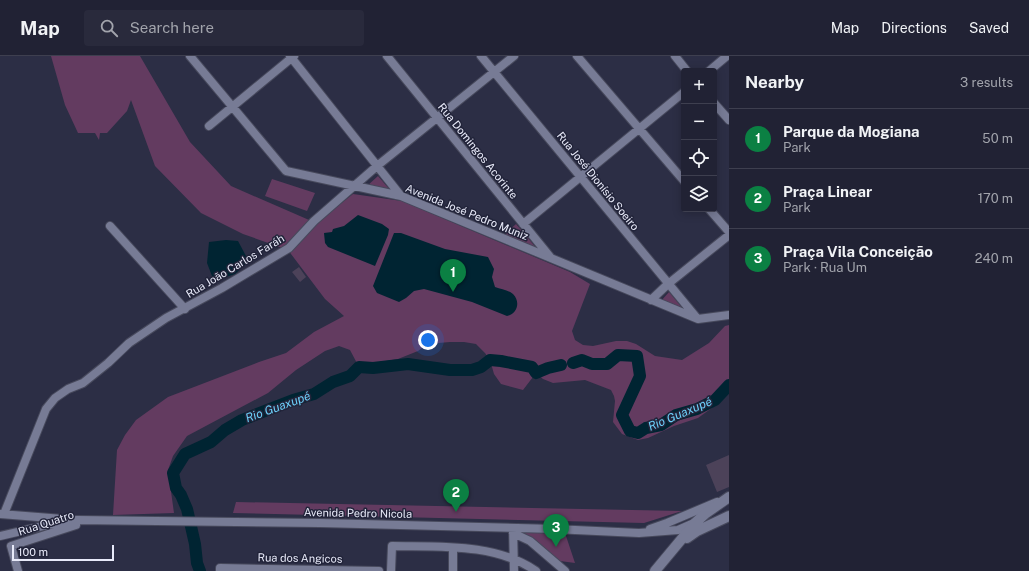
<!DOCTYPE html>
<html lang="en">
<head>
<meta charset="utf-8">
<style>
  body { margin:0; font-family:"Public Sans",sans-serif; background:#292a3c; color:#f1f3f6 }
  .controls { position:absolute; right:12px; top:12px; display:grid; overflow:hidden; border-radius:4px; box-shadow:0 2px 10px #0003 }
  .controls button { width:36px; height:36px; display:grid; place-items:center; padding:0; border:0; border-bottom:1px solid #3e3f4f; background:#212234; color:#f1f3f6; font:20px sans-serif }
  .scale { position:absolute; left:12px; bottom:10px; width:102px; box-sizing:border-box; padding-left:4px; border:2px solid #e8eaf9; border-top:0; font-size:11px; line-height:14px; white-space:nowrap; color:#e8eaf9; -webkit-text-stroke:3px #22243a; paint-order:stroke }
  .you { position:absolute; left:428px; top:284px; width:14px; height:14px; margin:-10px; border:3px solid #fff; border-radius:50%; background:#1a73e8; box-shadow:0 0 0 6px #1a73e833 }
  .badge { display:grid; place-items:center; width:26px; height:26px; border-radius:50%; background:#0b8043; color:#fff; font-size:13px; font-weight:700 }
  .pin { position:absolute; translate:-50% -33px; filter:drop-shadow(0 1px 2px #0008) }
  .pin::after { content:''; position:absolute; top:21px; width:14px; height:12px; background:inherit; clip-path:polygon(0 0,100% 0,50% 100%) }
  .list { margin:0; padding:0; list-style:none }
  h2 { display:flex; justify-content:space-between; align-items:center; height:52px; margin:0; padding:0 16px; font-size:17px }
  h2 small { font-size:13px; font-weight:400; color:#a2a4ac }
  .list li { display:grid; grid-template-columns:26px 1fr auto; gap:12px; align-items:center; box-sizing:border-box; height:60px; padding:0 16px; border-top:1px solid #3e3f4f }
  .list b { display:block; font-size:15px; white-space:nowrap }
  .list p { margin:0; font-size:13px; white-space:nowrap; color:#a2a4ac }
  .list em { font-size:13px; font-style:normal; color:#a2a4ac }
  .icon { flex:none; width:22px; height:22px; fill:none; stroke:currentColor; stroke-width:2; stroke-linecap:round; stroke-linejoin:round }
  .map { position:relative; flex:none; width:729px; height:515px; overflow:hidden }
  header { display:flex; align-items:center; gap:24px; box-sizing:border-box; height:56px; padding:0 20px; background:#212234; border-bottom:1px solid #3e3f4f }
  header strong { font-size:19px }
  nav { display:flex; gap:22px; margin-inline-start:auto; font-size:14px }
  .search { width:280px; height:36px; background:#292a3c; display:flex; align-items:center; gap:10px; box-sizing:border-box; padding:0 14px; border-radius:4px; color:#a2a4ac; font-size:15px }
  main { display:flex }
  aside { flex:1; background:#212234 }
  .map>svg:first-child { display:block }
  .green { fill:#633b60 }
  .water { fill:#002432 }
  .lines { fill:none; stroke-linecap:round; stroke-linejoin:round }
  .river { stroke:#002432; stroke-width:12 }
  .building { fill:#4c4259 }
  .minor-casing { stroke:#47495c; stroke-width:10 }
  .secondary-casing { stroke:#47495c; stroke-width:12 }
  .minor { stroke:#777b95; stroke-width:8 }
  .secondary { stroke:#777b95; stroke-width:10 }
  .labels { text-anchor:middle; stroke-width:3; stroke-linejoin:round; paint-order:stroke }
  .street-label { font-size:11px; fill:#e8eaf9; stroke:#22243a }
  .water-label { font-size:12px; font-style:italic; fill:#6cd0fa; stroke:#22243a }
</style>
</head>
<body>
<header>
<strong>Map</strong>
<div class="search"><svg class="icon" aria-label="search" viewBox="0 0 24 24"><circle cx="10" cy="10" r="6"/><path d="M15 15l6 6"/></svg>Search here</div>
<nav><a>Map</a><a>Directions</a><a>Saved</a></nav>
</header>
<main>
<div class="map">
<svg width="729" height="515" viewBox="0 0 729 515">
  <rect width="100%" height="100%" fill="#2c2e45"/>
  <path class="green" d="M 51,0 L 140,0 L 190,86 L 231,130 L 316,167 L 353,138 L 402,145 L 570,216 L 590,228 L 572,275 L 575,284 L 583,289 L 593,290 L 616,285 L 627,285 L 636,288 L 655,300 L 682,304 L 709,287 L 725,270 L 729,269 L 729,337 L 720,346 L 698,362 L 674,370 L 648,382 L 638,384 L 622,378 L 613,366 L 615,345 L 614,340 L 611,334 L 585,324 L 553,327 L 543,323 L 536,317 L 523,334 L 501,328 L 494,318 L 490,304 L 485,297 L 476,288 L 464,286 L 450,286 L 427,288 L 418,295 L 398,303 L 367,308 L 359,311 L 350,294 L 339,290 L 325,295 L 296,314 L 268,337 L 187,380 L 173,400 L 168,414 L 174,457 L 113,459 L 117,394 L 125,379 L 136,364 L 168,341 L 259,306 L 286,297 L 314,276 L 344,260 L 325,243 L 288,194 L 243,178 L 201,157 L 155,110 L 131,44 L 127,55 L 107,77 L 100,77 L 99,84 L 95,77 L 78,77 L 65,49 Z
    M 378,120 L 390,134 L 367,130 Z
    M 272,123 L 315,137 L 307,155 L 265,140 Z
    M 516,168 L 538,194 L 504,179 Z
    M 669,236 L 684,254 L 661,245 Z
    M 236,446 L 682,455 L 644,467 L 233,457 Z
    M 523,476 L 565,477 L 575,507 L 560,505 Z"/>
  <path class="water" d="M 358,159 L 382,168 L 389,173 L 388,179 L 375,210 L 328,191 L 325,187 L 324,177 L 332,176 L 333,173 L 344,170 Z
    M 394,177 L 401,177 L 445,193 L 488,201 L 494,213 L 492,221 L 495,231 C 501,233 508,234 513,238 C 521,246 517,258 507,260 L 472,246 L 424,233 L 414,235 L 406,242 L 399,246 L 377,237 L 373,230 Z
    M 226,184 L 238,185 L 246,200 L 247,207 L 235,218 L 220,223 L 212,220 L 207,207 L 209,186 Z"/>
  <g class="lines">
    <path class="river" d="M 573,307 L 582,304 L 592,308 L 607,308 L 618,299 L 637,300 L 640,320 L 622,359 L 630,375 L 638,377 L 646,372 L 661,369 L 676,359 L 697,353 L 715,344 L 729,329
      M 200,515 L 197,507 L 195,488 L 187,453 L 181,439 L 176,432 L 173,417 L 185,398 L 211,386 L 225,374 L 242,364 L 293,344 L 314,338 L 333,326 L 350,320 L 359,311 L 373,312 L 408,308 L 450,314 L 472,314 L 481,311 L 490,304 L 501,305 L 532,311 L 536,317 L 548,312 L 561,309"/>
  </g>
  <path class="building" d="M 299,211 L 306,221 L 300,226 L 292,216 Z
    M 729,399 L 729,431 L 717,436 L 706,409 Z"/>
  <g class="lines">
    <g class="minor-casing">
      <path id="minor" d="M 190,0 L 286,115 L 401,140 L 698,263 L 729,259
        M 290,0 L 401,140
        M 387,0 L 551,202
        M 481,0 L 696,261
        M 577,0 L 684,125
        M 675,0 L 687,15
        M 709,15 L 727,0
        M 714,47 L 729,64
        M 209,70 L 294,0
        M 709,153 L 729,176
        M 523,168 L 684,36
        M 110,170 L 185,253
        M 651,244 L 668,228 L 729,179
        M 0,458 L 63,463
        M 4,458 L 46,353 L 55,342 L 68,333 L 83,327 L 108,307 L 129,287 L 166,262 L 222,232 L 289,192 L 314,165 L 377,110 L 514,0
        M 513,472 L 514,515
        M 650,473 L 667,467 L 717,446
        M 513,477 L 530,485 L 565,515
        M 0,480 L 47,469 L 77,464 L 320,467 L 554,473 L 639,477 L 678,474 L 694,467
        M 18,515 L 11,490 L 76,469
        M 220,515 L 220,512 L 379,515
        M 391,515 L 392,490 C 441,491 495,487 536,515
        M 453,515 L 453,492"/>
    </g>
    <g class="secondary-casing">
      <path id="secondary" d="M 687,482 L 697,475 L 729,460
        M 655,515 L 695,467 L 705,458 L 729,441"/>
    </g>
    <use href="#minor" class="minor"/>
    <use href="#secondary" class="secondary"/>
  </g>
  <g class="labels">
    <g class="street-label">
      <text transform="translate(478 95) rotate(51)" y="4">Rua Domingos Acorinte</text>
      <text transform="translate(598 125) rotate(51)" y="4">Rua José Dionísio Soeiro</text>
      <text transform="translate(467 156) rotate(22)" y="4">Avenida José Pedro Muniz</text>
      <text transform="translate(235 210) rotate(-31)" y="4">Rua João Carlos Faráh</text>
      <text transform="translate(358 457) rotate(1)" y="4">Avenida Pedro Nicola</text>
      <text transform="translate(46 467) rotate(-18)" y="4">Rua Quatro</text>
      <text transform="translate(300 502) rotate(1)" y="4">Rua dos Angicos</text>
    </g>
    <g class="water-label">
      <text transform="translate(278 351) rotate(-20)" y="4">Rio Guaxupé</text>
      <text transform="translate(680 358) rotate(-23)" y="4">Rio Guaxupé</text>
    </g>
  </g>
</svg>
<div class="controls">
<button>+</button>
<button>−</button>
<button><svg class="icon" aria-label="locate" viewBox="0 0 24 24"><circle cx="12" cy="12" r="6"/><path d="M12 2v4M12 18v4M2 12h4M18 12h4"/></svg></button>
<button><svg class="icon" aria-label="layers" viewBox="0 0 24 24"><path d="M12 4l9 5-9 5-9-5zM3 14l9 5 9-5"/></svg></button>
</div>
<div class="scale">100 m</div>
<div class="you"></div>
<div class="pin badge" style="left:453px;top:236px">1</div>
<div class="pin badge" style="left:456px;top:456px">2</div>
<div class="pin badge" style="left:556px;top:491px">3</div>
</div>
<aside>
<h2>Nearby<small>3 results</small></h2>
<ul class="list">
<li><span class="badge">1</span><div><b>Parque da Mogiana</b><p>Park</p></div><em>50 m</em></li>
<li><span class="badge">2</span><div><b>Praça Linear</b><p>Park</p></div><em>170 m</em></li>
<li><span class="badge">3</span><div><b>Praça Vila Conceição</b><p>Park · Rua Um</p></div><em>240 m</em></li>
</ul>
</aside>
</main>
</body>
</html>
